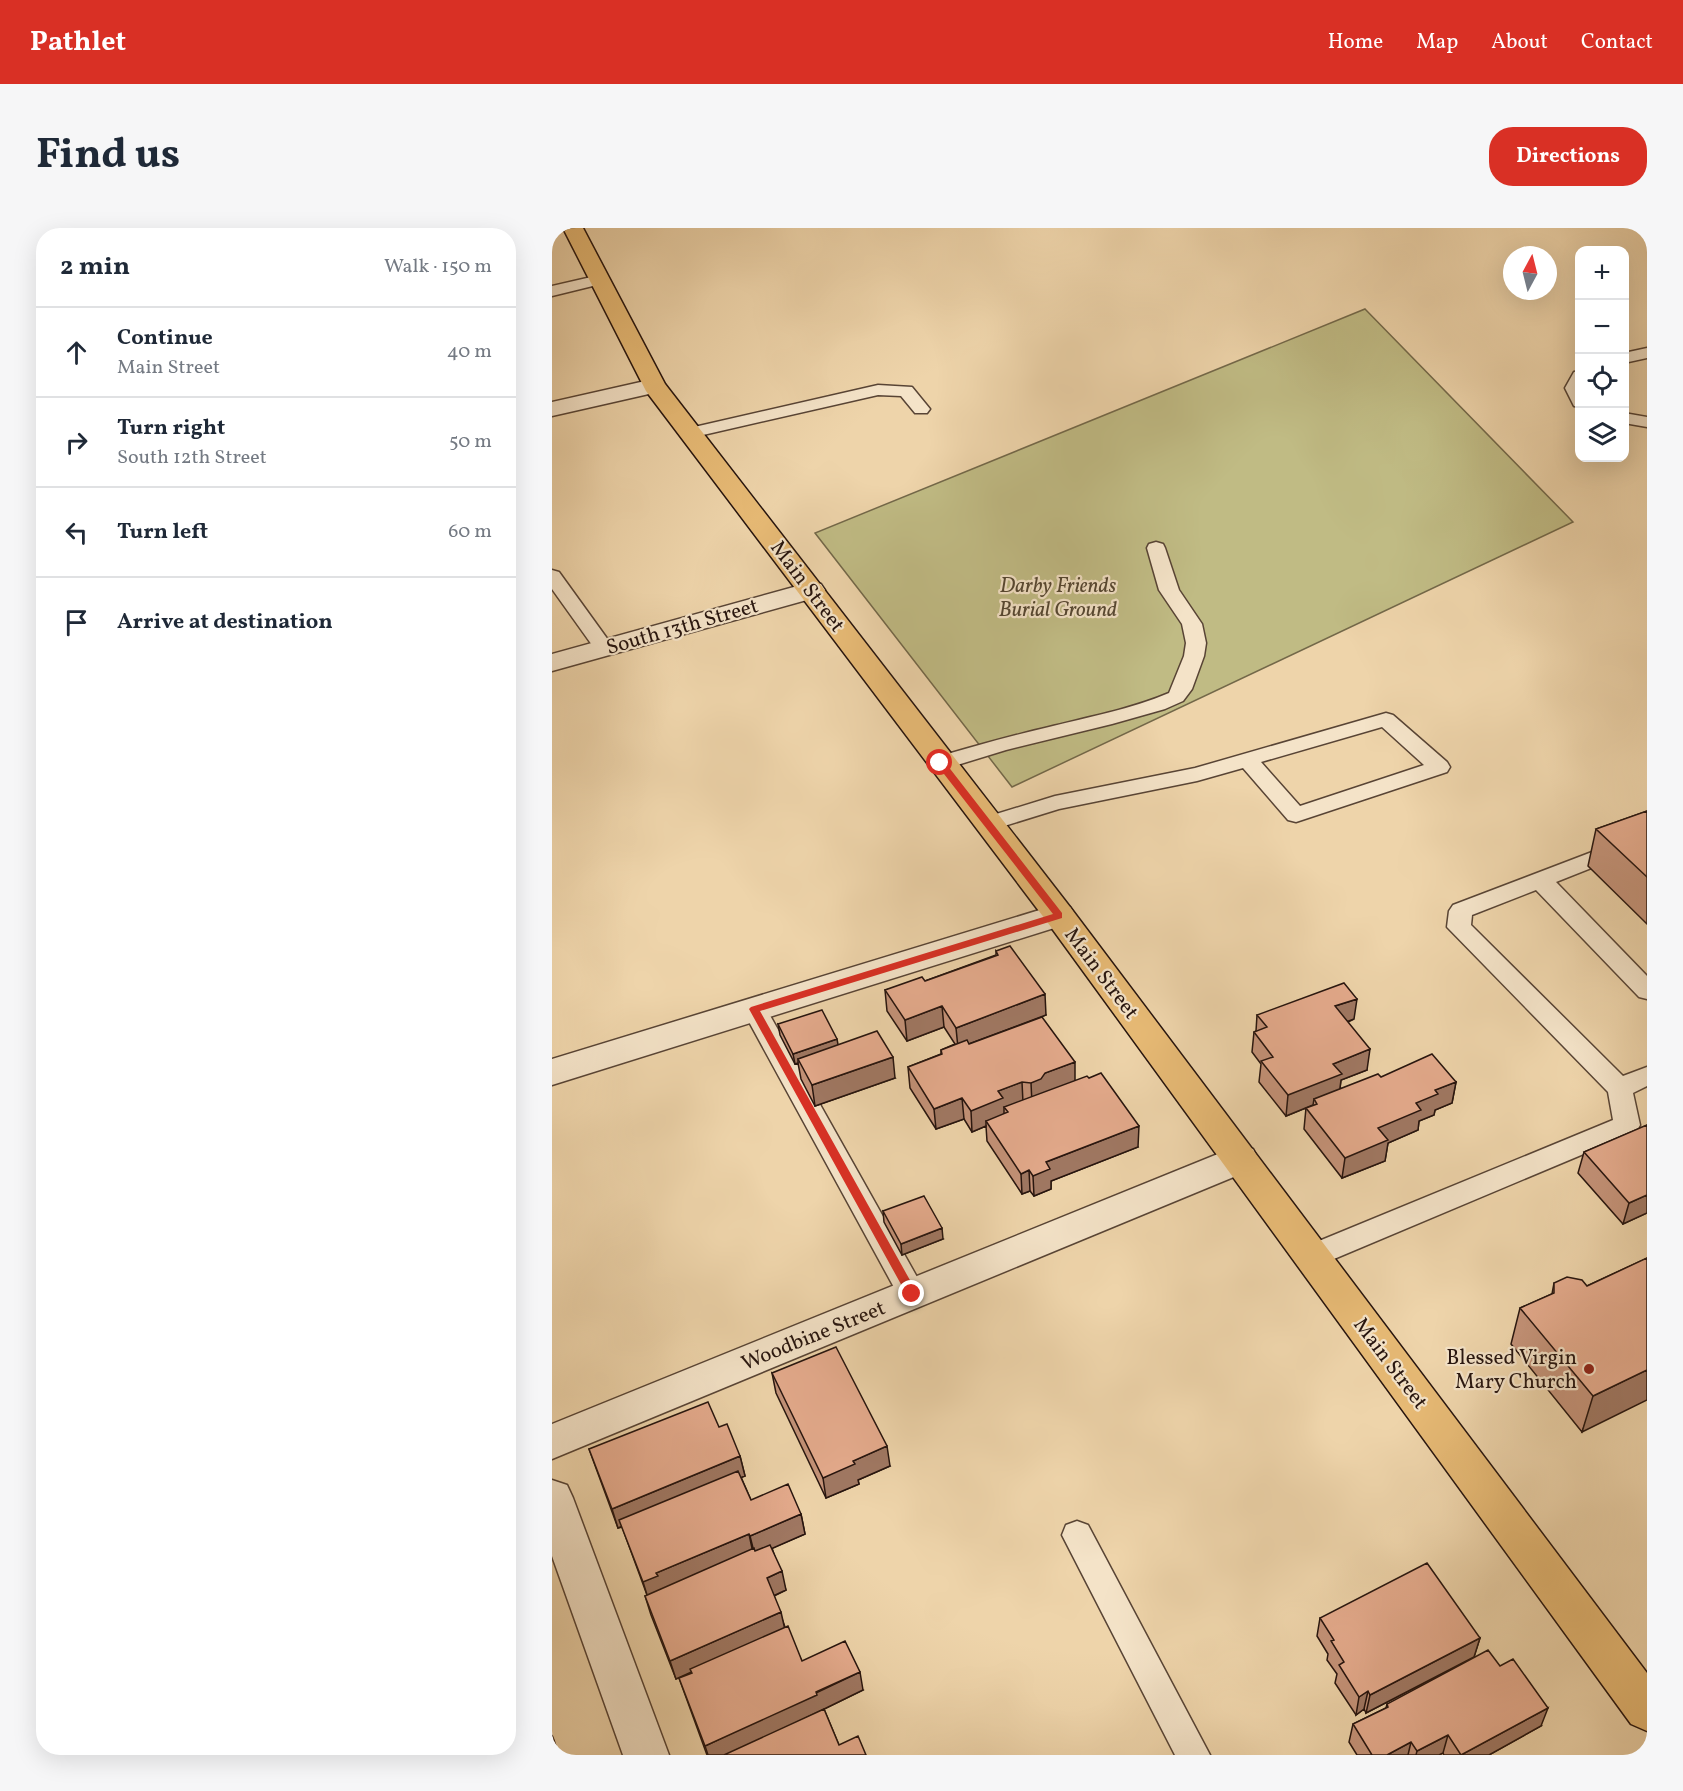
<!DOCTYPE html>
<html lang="en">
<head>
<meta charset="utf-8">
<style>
  body { margin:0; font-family:Vollkorn,serif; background:#f6f6f7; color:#1f2937 }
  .controls { position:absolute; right:18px; top:18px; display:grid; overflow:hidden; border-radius:12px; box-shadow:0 6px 24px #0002 }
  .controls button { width:54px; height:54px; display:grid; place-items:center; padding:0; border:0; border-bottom:2px solid #e0e1e3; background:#fff; color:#1f2937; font:30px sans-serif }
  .compass { position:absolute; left:951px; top:18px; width:54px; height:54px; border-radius:50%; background:#fff; box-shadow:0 6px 24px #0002; rotate:7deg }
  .stop { position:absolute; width:18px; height:18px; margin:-14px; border:4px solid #d93025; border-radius:50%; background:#fff }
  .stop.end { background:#d93025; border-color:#fff; box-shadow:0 2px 6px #0008 }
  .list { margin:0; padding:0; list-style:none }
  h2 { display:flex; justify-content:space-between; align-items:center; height:78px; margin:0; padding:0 24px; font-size:26px }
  h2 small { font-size:20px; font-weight:400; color:#747a83 }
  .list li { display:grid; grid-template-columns:39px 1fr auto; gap:18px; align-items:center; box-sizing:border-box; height:90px; padding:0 24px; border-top:2px solid #e0e1e3 }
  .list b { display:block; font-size:22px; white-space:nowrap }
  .list p { margin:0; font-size:20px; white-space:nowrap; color:#747a83 }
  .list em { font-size:20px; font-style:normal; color:#747a83 }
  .icon { flex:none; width:33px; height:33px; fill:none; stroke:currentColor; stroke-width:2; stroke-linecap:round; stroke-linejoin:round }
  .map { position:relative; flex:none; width:1095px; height:1527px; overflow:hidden; border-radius:24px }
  header { display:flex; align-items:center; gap:36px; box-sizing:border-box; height:84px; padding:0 30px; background:#d93025; color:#fff }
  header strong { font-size:28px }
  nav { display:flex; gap:33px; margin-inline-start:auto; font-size:21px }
  .intro { display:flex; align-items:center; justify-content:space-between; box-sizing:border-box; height:144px; padding:0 36px }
  h1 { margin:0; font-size:42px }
  .button { padding:15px 27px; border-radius:24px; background:#d93025; color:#fff; font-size:21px; font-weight:700 }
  main { display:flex; gap:36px; padding:0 36px }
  aside { flex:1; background:#fff; border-radius:24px; box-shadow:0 6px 24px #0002 }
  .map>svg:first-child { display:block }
  .green { fill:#c0bb84; stroke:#736849; stroke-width:1.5 }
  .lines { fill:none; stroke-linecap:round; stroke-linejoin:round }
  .service-casing { stroke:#584435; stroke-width:3 }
  .minor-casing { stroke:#584435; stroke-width:3 }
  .primary-casing { stroke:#26140e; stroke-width:3 }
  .service { fill:#f4e3c8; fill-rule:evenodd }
  .minor { fill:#f4e3c8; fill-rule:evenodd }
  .primary { fill:#e7ba75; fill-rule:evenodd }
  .wall { fill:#c59379; stroke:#26140e; stroke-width:1.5 }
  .shaded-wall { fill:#a07863; stroke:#26140e; stroke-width:1.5 }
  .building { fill:#e5ab8d; stroke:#26140e; stroke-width:1.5 }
  .route { fill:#d93025 }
  .poi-dot { fill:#8f2418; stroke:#f4e3c8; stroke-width:2 }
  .labels { text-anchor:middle; stroke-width:4.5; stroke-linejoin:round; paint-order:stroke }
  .park-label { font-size:21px; font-style:italic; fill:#544631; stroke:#f4e3c8 }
  .street-label { font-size:21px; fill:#26140e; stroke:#f4e3c8 }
  .poi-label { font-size:21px; fill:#26140e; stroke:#f4e3c8; text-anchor:end }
</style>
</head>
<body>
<header>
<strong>Pathlet</strong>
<nav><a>Home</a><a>Map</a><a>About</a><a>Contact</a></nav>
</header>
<div class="intro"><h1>Find us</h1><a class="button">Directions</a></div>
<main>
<aside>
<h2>2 min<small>Walk · 150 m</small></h2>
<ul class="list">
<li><svg class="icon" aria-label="ahead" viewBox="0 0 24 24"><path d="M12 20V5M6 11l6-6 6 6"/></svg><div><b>Continue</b><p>Main Street</p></div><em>40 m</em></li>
<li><svg class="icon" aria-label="right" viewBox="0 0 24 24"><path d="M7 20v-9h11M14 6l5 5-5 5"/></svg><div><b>Turn right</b><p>South 12th Street</p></div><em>50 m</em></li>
<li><svg class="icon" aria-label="left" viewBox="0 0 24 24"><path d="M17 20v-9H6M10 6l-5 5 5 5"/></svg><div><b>Turn left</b></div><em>60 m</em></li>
<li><svg class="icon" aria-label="arrive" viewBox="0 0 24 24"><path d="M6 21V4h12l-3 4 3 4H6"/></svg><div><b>Arrive at destination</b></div></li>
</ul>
</aside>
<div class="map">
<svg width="1095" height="1527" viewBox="0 0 1095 1527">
  <rect width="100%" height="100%" fill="#eed4aa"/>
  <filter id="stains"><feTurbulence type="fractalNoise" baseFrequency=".00333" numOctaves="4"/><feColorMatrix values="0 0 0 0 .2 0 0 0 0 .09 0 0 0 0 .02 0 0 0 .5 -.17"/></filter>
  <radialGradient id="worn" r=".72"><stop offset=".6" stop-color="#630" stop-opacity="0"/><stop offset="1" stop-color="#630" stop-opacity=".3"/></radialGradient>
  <path class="green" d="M 813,81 L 1021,294 L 460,559 L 263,305 Z"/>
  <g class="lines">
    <g class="service-casing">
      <path id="service" d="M 48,47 L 53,49 L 56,52 L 53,55 L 0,68 L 0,58 Z
        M 1095,120 L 1095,130 L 1072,135 L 1072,125 Z
        M 1028,143 L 1028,179 L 1022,178 L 1013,160 L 1022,144 Z
        M 326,157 L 360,159 L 378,181 L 375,185 L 363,185 L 349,168 L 326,167 L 138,210 L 132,209 L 129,205 L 132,201 L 138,200 Z
        M 1072,185 L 1095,189 L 1095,199 L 1072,195 Z
        M 604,314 L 611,316 L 613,320 L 627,362 L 650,396 L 654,415 L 652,428 L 640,461 L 631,473 L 613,481 L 560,496 L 454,522 L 389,542 L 381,540 L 378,535 L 381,530 C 420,519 458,508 497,499 C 537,489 579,481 617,465 L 632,428 L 634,415 L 630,396 L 607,362 L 595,320 L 597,316 Z
        M 0,342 L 7,344 L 59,416 L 62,420 L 59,424 L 45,424 L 0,361 Z
        M 834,485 L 841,487 L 895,534 L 898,539 L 895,544 L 744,594 L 736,592 L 691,540 L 645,553 L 507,581 L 436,603 L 428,601 L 425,596 L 428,591 L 503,568 L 643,540 ZM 830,499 L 872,537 L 748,578 L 709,534 Z
        M 1095,603 L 1095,618 L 1004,654 L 1095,748 L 1095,771 L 1087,769 L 984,662 L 920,687 L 919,697 L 1071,848 L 1095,839 L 1095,858 L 1081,865 L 1088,897 L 1084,904 L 770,1036 L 760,1039 L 750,1036 L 746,1028 L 750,1020 L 1061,892 L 1056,864 L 895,699 L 897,683 L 901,677 Z
        M 202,772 L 211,775 L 370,1058 L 374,1066 L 370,1074 L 360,1077 L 350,1074 L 190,781 L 193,775 Z
        M 525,1293 L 536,1297 L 658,1527 L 623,1527 L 510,1307 L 514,1297 Z"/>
    </g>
    <g class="minor-casing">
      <path id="minor" d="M 102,151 L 110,153 L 114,158 L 110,163 L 0,188 L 0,174 Z
        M 260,354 L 269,356 L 273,362 L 269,368 L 0,443 L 0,426 Z
        M 507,676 L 518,679 L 523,687 L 518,695 L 0,857 L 0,831 Z
        M 688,917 L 701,921 L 706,931 L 701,941 L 0,1231 L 0,1196 Z
        M 0,1252 L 15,1257 L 21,1270 L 117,1527 L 71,1527 L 0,1328 Z"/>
    </g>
    <g class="primary-casing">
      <path id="primary" d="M 11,0 L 31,0 L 113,156 L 518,679 L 1095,1445 L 1095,1503 L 1079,1496 L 496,695 L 94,163 Z"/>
    </g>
    <use href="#service" class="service"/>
    <use href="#minor" class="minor"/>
    <use href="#primary" class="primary"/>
  </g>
  <path class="wall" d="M 1095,583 L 1095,696 L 1036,638 L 1044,601 Z
    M 444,723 L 494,787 L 426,813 L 523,853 L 586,919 L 499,953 L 499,961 L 482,968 L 478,963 L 470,966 L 435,913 L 434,898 L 420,904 L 412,891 L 384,901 L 358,860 L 356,839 L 389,826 L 389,822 L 403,816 L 392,799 L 355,813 L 335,783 L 333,762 L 373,753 L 444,727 Z
    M 705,787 L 802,791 L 796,794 L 815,842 L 789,852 L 788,861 L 829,849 L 904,854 L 900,875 L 883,882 L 882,887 L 867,893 L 866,902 L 836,915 L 833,933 L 790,950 L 752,901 L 754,880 L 761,877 L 734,888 L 707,854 L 709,836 L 700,824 L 702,804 L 704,803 Z
    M 226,796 L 286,817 L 343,850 L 263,878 L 249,851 L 246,835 L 243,836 L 228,807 Z
    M 1095,897 L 1095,985 L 1071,996 L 1026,945 L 1032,924 Z
    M 331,983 L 391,1011 L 350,1027 L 332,994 Z
    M 1095,1030 L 1030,1204 L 959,1116 L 968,1080 L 1000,1066 L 1002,1055 L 1035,1058 Z
    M 220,1145 L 338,1238 L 306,1252 L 307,1256 L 274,1270 L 224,1165 Z
    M 167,1199 L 188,1228 L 193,1248 L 189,1249 L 199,1272 L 249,1286 L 253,1306 L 220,1320 L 234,1362 L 222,1368 L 233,1399 L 250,1433 L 311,1462 L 272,1481 L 287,1517 L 314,1527 L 155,1527 L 127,1450 L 139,1444 L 124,1451 L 99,1387 L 93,1368 L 95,1367 L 70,1299 L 66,1300 L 37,1221 Z
    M 768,1390 L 928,1410 L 922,1429 L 814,1485 L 812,1481 L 804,1487 L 783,1455 L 785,1446 L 775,1432 L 776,1426 L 765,1408 Z
    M 835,1476 L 989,1498 L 937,1527 L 892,1527 L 891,1525 L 887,1527 L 805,1527 L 797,1514 L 801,1496 L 834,1480 Z"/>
  <path class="shaded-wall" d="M 493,766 L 494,787 L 406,820 L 404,800 Z
    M 805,771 L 802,791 L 781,799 L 783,778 Z
    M 390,778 L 392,799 L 355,813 L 353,792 Z
    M 285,811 L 287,822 L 246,831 L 246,835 L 243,836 L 241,826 Z
    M 818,821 L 815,842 L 789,852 L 787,867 L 762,871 L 761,877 L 734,888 L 736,867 L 781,836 Z
    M 341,829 L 343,850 L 263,878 L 260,857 Z
    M 523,834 L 523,855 L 480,876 L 479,855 L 493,845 Z
    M 470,854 L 471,875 L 452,879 L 452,891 L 434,893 L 434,898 L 420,904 L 419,883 L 446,863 Z
    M 904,854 L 900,875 L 883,882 L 882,887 L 867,893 L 866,902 L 836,915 L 833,933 L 790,950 L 793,930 L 826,900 L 883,862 Z
    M 410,870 L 412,891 L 384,901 L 382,881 Z
    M 587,898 L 586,919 L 499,953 L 499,961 L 482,968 L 481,948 L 494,934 Z
    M 477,942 L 478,963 L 470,966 L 469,946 Z
    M 1095,967 L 1095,985 L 1071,996 L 1077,975 Z
    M 390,1000 L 391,1011 L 350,1027 L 349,1016 Z
    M 1095,1142 L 1095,1172 L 1030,1204 L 1041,1168 Z
    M 335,1218 L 338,1238 L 306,1252 L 307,1256 L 274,1270 L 271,1250 L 301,1233 Z
    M 188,1228 L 193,1248 L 66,1300 L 60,1281 Z
    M 249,1286 L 253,1306 L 203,1328 L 198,1308 Z
    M 197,1306 L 201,1325 L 97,1373 L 91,1354 L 104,1345 Z
    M 230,1343 L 234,1362 L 219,1369 L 215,1350 Z
    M 229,1384 L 233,1402 L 124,1451 L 118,1433 Z
    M 928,1410 L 922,1429 L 814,1485 L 818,1467 Z
    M 308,1444 L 311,1462 L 178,1527 L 156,1527 L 153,1518 Z
    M 816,1463 L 812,1481 L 804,1487 L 807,1469 Z
    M 996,1480 L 989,1498 L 937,1527 L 909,1527 Z
    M 0,1507 L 2,1512 L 7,1527 L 5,1527 L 0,1511 Z
    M 896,1507 L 891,1525 L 887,1527 L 864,1527 L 865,1523 Z
    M 859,1514 L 856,1527 L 835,1527 Z"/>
  <path class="building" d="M 1095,583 L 1095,649 L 1044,601 Z
    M 458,718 L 493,766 L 404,800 L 390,778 L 353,792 L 333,762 L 370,749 L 373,753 L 446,727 L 444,723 Z
    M 792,755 L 805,771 L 783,778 L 818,821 L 781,836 L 790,846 L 736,867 L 709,833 L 721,829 L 702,804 L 715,799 L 705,787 Z
    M 270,782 L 285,811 L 241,826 L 226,796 Z
    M 490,789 L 523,834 L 493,845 L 489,851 L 479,855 L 470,854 L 446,863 L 451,870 L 419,883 L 410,870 L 382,881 L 356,839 L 390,826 L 389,822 L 415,812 L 417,816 Z
    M 325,803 L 341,829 L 260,857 L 246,831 Z
    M 880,826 L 904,854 L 883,862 L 886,866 L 864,875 L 869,882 L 826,900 L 836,912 L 793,930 L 754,880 L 765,876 L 762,871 L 826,846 L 829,849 Z
    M 549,845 L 587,898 L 494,934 L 498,941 L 481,948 L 477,942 L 469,946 L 434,893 L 456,884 L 452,879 L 535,848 L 537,850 Z
    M 1095,897 L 1095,967 L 1077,975 L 1032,924 Z
    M 372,968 L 390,1000 L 349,1016 L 331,983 Z
    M 1095,1030 L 1095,1142 L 1041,1168 L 968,1080 L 1002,1065 L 1002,1055 L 1015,1049 L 1030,1052 L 1035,1058 Z
    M 284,1119 L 335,1218 L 301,1233 L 303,1236 L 271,1250 L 220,1145 Z
    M 156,1174 L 167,1199 L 175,1196 L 188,1228 L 60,1281 L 37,1221 Z
    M 186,1243 L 199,1272 L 236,1256 L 249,1286 L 198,1308 L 197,1306 L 104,1345 L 106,1348 L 91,1354 L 67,1292 Z
    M 218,1317 L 230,1343 L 215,1350 L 229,1384 L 118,1433 L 93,1368 L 202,1320 L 203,1323 Z
    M 875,1335 L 928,1410 L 818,1467 L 816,1463 L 807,1469 L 787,1437 L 792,1434 L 779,1413 L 782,1412 L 768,1390 Z
    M 236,1398 L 250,1433 L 293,1413 L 308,1444 L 264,1464 L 265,1467 L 153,1518 L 127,1450 L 140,1445 L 138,1441 Z
    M 936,1422 L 948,1438 L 961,1431 L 996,1480 L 909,1527 L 896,1507 L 865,1523 L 859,1514 L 835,1527 L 820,1527 L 801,1496 L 836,1479 L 835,1476 Z
    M 272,1481 L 287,1517 L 306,1508 L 314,1527 L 172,1527 Z
    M 0,1511 L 5,1527 L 0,1527 Z"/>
  <path class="route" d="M 385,533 L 392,533 L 510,685 L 510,690 L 208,783 L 364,1063 L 366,1066 L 360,1071 L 356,1069 L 197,781 L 199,779 L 501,686 L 385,537 Z"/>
  <circle class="poi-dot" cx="1037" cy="1141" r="6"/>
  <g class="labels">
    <g class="park-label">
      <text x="506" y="364">Darby Friends<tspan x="506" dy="24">Burial Ground</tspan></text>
    </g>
    <g class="street-label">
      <text transform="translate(256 358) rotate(53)" y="7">Main Street</text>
      <text transform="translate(130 398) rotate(-16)" y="7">South 13th Street</text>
      <text transform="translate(550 745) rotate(53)" y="7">Main Street</text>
      <text transform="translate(261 1107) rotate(-22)" y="7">Woodbine Street</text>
      <text transform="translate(839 1135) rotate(53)" y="7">Main Street</text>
    </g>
    <g class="poi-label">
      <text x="1025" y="1136">Blessed Virgin<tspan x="1025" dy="24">Mary Church</tspan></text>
    </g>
  </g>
  <rect width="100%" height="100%" filter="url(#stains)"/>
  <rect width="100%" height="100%" fill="url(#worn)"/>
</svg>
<div class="controls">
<button>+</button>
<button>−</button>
<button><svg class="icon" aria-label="locate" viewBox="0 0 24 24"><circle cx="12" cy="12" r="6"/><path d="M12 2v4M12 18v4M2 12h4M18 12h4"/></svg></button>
<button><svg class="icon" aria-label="layers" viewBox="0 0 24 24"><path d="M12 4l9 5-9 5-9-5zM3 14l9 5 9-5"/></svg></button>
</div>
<svg class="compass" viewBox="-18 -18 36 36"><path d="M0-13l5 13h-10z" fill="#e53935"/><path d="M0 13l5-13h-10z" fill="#747a83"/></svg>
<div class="stop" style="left:388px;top:535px"></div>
<div class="stop end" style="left:360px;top:1066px"></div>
</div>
</main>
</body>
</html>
